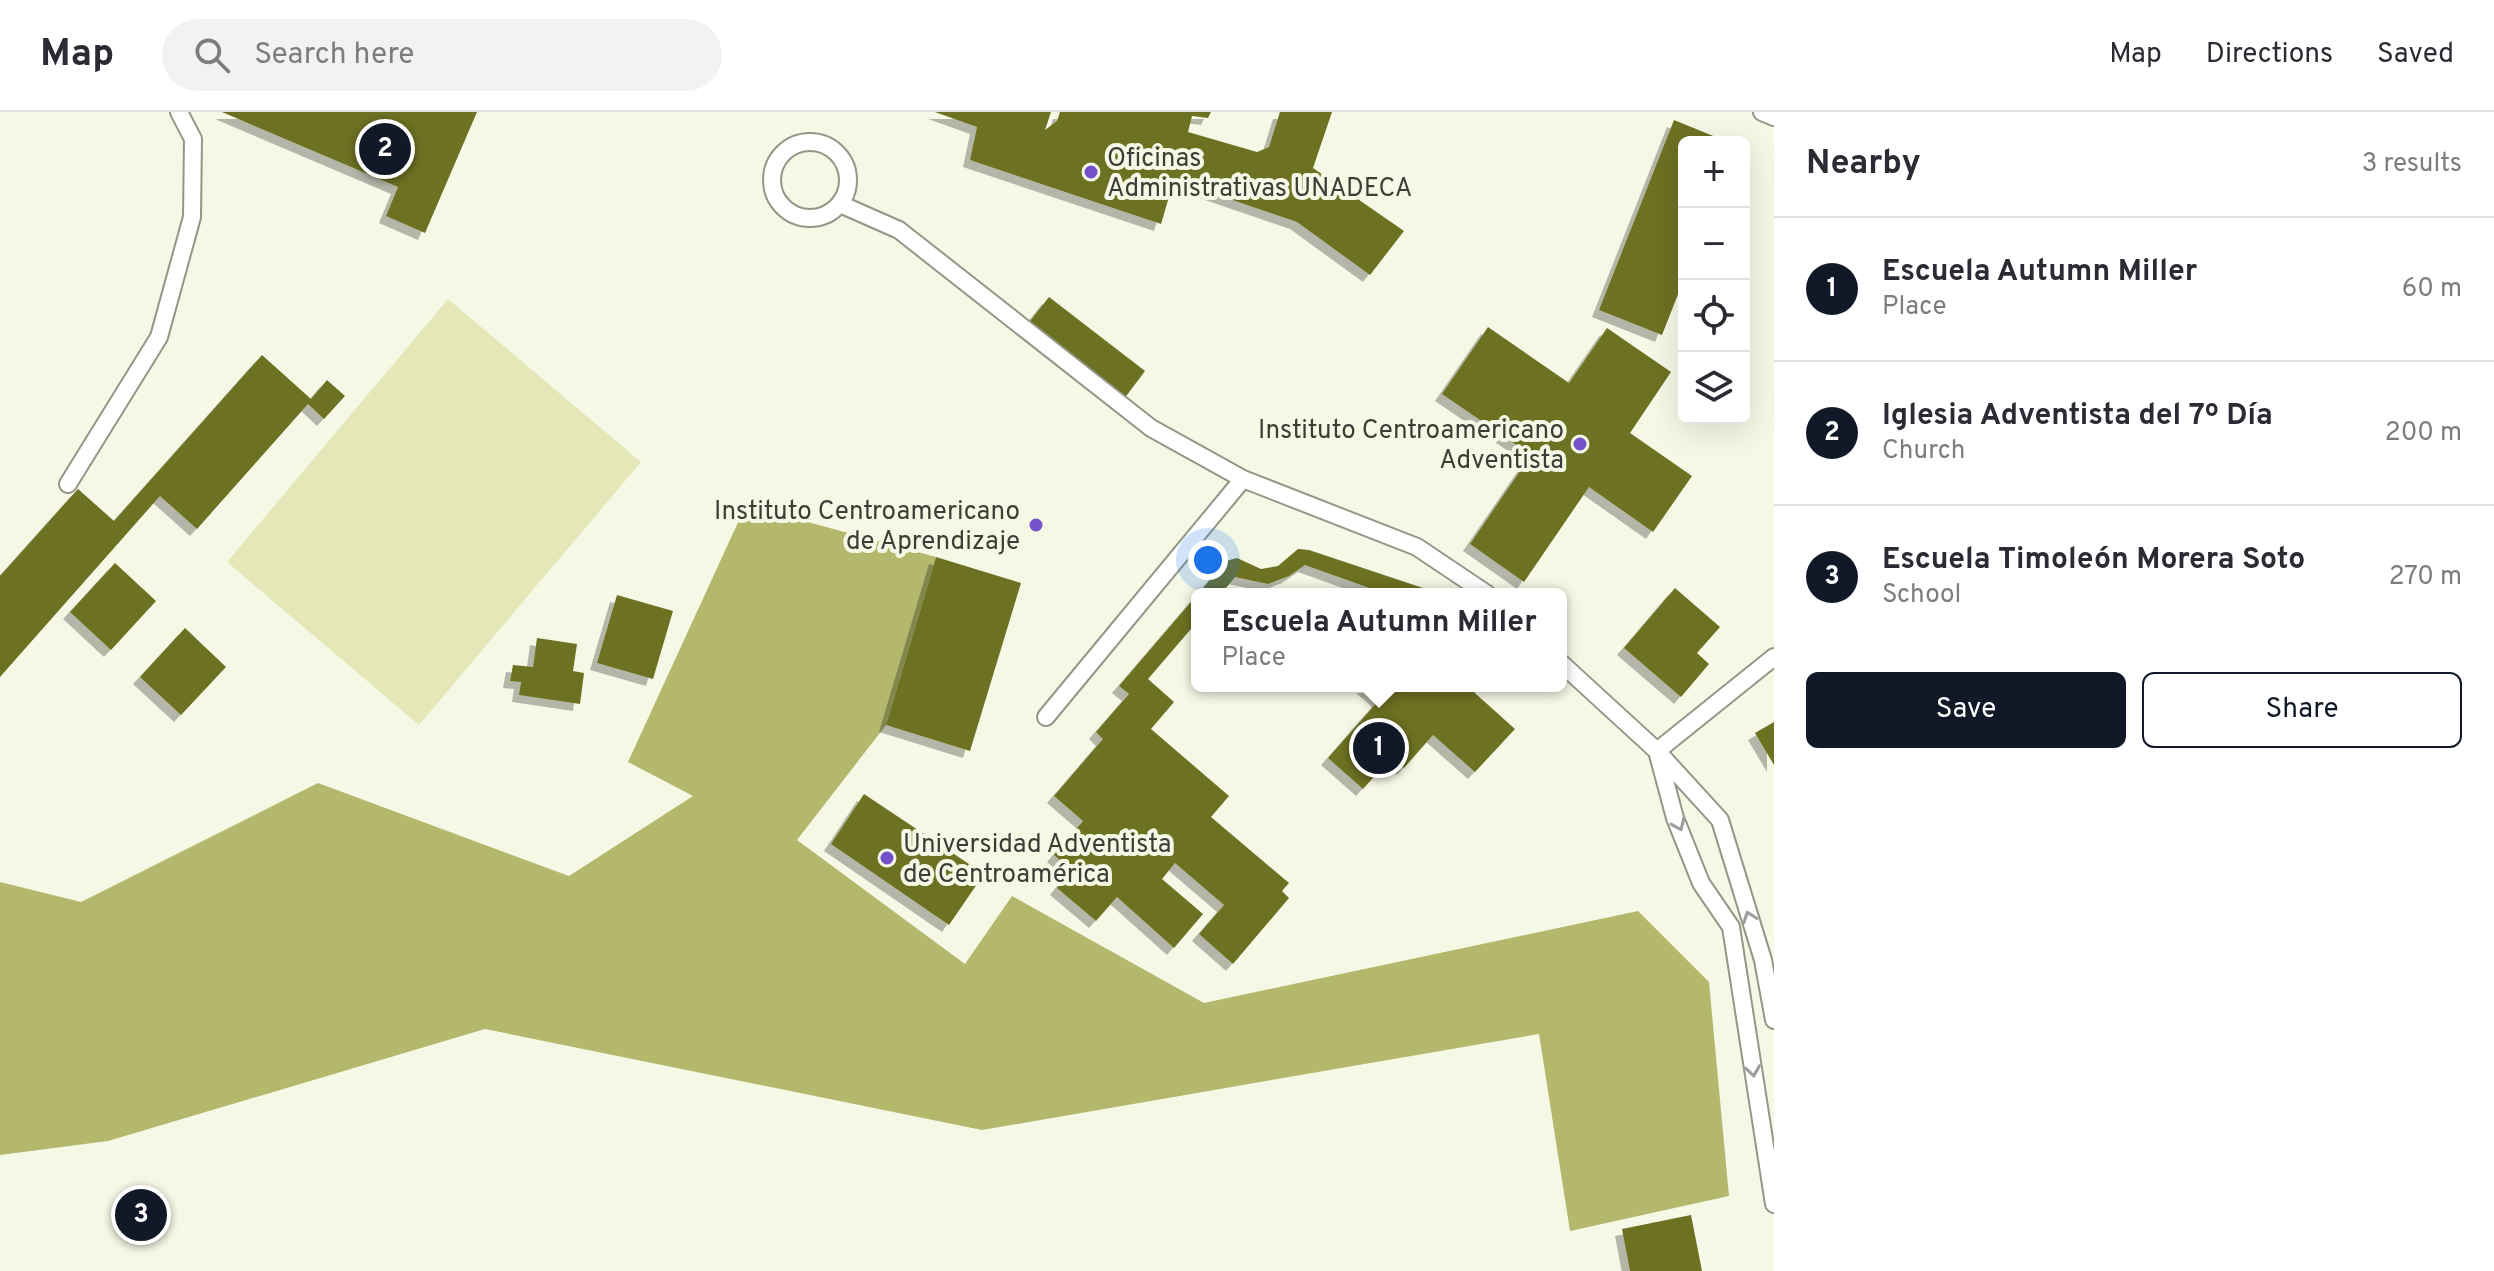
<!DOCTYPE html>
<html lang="en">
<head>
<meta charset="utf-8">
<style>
  body { margin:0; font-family:Overpass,sans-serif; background:#f2f2f3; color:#2b2b33 }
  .controls { position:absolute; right:24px; top:24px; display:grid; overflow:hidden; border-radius:12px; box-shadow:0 8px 32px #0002 }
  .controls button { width:72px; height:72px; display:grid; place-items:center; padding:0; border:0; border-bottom:2px solid #e1e1e2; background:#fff; color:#2b2b33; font:40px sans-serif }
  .you { position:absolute; left:1208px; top:448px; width:28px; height:28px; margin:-20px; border:6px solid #fff; border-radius:50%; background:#1a73e8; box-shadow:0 0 0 12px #1a73e833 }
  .badge { display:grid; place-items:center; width:52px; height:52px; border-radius:50%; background:#111827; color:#fff; font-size:26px; font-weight:700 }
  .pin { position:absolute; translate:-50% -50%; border:4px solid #fff; box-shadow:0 2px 8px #0006 }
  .popup { position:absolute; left:1191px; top:476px; width:376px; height:104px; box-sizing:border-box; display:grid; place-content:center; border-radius:12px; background:#fff; filter:drop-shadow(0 2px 6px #0005); font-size:26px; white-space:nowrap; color:#7c7c81 }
  .popup b { font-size:30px; color:#2b2b33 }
  .popup::after { content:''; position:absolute; left:50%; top:100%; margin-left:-16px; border:16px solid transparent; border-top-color:#fff }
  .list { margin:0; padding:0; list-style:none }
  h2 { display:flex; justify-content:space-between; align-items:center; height:104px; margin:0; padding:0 32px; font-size:34px }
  h2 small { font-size:26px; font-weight:400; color:#7c7c81 }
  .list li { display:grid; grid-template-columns:52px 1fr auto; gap:24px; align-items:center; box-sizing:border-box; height:144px; padding:0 32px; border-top:2px solid #e1e1e2 }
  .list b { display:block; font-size:30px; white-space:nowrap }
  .list p { margin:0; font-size:26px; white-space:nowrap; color:#7c7c81 }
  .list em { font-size:26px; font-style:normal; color:#7c7c81 }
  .actions { display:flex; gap:16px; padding:24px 32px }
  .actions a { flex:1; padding:18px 0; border:2px solid #111827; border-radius:12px; text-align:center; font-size:28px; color:#111827 }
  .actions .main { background:#111827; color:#fff }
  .icon { flex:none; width:44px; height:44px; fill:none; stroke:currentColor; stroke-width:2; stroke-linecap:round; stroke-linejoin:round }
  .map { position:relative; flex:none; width:1774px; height:1159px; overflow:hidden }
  header { display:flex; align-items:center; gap:48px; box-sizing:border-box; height:112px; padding:0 40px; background:#fff; border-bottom:2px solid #e1e1e2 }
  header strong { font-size:38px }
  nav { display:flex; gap:44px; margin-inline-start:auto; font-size:28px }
  .search { width:560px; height:72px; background:#f2f2f3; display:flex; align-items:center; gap:20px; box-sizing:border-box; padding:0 28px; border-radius:44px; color:#7c7c81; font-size:30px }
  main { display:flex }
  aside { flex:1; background:#fff }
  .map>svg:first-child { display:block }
  .green { fill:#e4e8b8 }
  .forest { fill:#b3b86c }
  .building { fill:#6d7123; filter:url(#shadow) }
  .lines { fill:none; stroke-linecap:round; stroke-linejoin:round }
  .lane-casing { stroke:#949686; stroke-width:20 }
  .lane { stroke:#fff; stroke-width:16 }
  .oneway { stroke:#9e9e9a }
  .poi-dot { fill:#7351cb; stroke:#f6f8e6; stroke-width:3 }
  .labels { text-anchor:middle; stroke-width:8; stroke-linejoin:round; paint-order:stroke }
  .poi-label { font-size:26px; fill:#3c3d36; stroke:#f6f8e6; text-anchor:start }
</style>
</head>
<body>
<header>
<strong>Map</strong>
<div class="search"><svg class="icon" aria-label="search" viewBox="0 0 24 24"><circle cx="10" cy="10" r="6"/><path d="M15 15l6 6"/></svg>Search here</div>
<nav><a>Map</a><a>Directions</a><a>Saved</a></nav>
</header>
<main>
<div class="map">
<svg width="1774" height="1159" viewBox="0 0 1774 1159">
  <defs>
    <filter id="shadow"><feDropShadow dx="-7" dy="7" stdDeviation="0" flood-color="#0004"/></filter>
  </defs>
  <rect width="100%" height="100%" fill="#f6f8e6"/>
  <path class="green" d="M 448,187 L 641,350 L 419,613 L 227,450 Z"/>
  <path class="forest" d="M 746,393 L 936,445 L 886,613 L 797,728 L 965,852 L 1012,784 L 1204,891 L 1638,799 L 1709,870 L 1729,1084 L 1570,1119 L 1539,922 L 982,1018 L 485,917 L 108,1029 L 0,1043 L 0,770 L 81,790 L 318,671 L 569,764 L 693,684 L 628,650 Z"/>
  <path class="building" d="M 222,0 L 477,0 L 425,121 L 386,104 L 398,75 Z
    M 935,0 L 1051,0 L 1045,18 L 1057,9 L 1060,0 L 1211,0 L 1208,6 L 1192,4 L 1188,20 L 1257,40 L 1269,35 L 1280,0 L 1332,0 L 1313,56 L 1404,119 L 1370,163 L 1297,110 L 1174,68 L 1161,112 L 970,48 L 977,15 Z
    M 1674,8 L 1728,30 L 1684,30 L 1684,167 L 1662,223 L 1599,198 Z
    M 1049,185 L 1145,259 L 1124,287 L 1027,213 Z
    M 1488,215 L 1569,271 L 1607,216 L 1671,260 L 1630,321 L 1692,364 L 1653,420 L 1589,375 L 1524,470 L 1470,432 L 1531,343 L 1442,282 Z
    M 262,243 L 311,287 L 327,268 L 345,284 L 324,307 L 308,292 L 197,417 L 160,384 L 0,565 L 0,464 L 78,377 L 114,409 Z
    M 1298,437 L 1309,438 L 1441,482 L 1386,482 L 1305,453 L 1289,464 L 1268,472 L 1235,465 L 1221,482 L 1198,482 L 1226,449 L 1237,446 L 1261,457 L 1278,454 Z
    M 936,445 L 1021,471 L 970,639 L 886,613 Z
    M 115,451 L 156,489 L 111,538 L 70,500 Z
    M 1675,476 L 1720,515 L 1697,541 L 1709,552 L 1681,585 L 1624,536 Z
    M 617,483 L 673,499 L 653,567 L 597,551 Z
    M 1197,483 L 1197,510 L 1148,567 L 1174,590 L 1151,617 L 1229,684 L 1211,705 L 1289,771 L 1282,779 L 1289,786 L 1233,852 L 1199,822 L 1224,793 L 1175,751 L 1162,767 L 1203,802 L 1174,836 L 1117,785 L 1096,809 L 1057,776 L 1071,758 L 1054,743 L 1083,709 L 1054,684 L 1103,627 L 1096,620 L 1129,582 L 1119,574 Z
    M 185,516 L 226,555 L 181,603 L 140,565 Z
    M 537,526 L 577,532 L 573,559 L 584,561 L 580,592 L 519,583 L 521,570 L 510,569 L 513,553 L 533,555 Z
    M 1363,574 L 1467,574 L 1515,617 L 1475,660 L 1433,623 L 1404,656 L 1392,645 L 1363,677 L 1328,646 L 1379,588 Z
    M 1774,610 L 1774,653 L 1755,621 Z
    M 864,682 L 984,762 L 949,813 L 831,732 Z
    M 1691,1103 L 1702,1159 L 1630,1159 L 1622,1117 Z"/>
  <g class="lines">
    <g class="lane-casing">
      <path id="lane" d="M 1762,0 L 1774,5
        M772 68a38 38 0 1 1 76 0a38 38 0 1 1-76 0Z
        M 840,92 L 899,118 L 1151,316 L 1243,367 L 1417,435 L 1487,482
        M 68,372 L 159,225 L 192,105 L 193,27 L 179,0
        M 1561,551 L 1657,639 L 1720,708 L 1763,848 L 1774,908
        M 1046,605 L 1243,367
        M 1657,639 L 1675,706 L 1701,771 L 1731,815 L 1774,1092
        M 1657,639 L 1774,545"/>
    </g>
    <use href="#lane" class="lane"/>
  </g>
  <defs><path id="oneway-chevron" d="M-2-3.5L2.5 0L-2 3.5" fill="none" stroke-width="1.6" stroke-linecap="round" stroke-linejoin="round" transform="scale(2)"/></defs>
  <g class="oneway">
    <use href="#oneway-chevron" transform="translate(1679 713) rotate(66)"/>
    <use href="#oneway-chevron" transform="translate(1749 805) rotate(-109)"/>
    <use href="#oneway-chevron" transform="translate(1753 959) rotate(81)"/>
  </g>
  <g class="poi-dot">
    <circle cx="1091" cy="60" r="8"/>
    <circle cx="1580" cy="332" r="8"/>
    <circle cx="1036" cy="413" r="8"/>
    <circle cx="887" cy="746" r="8"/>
  </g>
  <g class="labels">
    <g class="poi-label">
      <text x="1107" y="54">Oficinas<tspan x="1107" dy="30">Administrativas UNADECA</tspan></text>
      <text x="1564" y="326" text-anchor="end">Instituto Centroamericano<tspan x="1564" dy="30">Adventista</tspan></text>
      <text x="1020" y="407" text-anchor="end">Instituto Centroamericano<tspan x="1020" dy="30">de Aprendizaje</tspan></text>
      <text x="903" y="740">Universidad Adventista<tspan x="903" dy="30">de Centroamérica</tspan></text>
    </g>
  </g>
</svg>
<div class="controls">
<button>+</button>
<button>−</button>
<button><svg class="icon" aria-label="locate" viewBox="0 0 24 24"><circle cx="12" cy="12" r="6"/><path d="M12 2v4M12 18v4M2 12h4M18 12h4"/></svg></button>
<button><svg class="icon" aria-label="layers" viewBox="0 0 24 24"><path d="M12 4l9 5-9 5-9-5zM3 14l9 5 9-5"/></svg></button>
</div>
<div class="you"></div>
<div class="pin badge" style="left:1379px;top:636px">1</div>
<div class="popup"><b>Escuela Autumn Miller</b>Place</div>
<div class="pin badge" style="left:385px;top:37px">2</div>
<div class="pin badge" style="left:141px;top:1103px">3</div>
</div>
<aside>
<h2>Nearby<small>3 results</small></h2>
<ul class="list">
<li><span class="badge">1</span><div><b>Escuela Autumn Miller</b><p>Place</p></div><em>60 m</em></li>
<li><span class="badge">2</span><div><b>Iglesia Adventista del 7º Día</b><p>Church</p></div><em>200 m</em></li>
<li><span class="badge">3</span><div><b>Escuela Timoleón Morera Soto</b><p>School</p></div><em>270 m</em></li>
</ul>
<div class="actions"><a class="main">Save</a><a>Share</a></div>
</aside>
</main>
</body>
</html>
